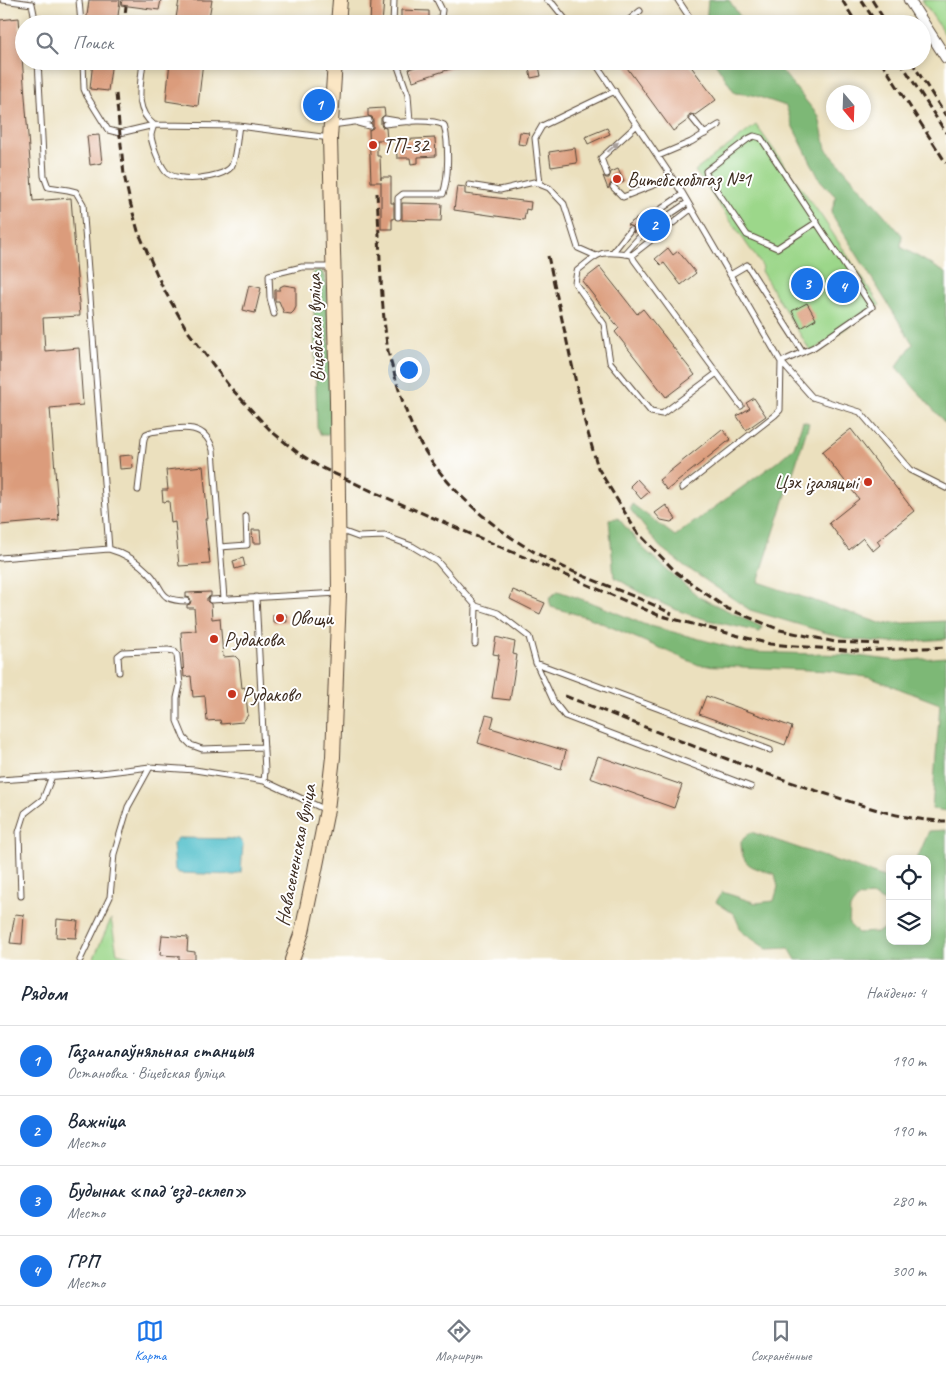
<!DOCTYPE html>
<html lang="ru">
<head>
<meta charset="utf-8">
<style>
  body { margin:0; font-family:Caveat,sans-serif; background:#f2f2f3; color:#1f2937 }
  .controls { position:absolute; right:15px; bottom:15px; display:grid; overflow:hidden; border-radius:10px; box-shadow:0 2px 8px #0003 }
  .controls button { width:45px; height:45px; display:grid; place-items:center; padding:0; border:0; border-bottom:1px solid #e0e1e3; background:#fff; color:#1f2937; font:25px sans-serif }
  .compass { position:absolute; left:826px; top:85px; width:45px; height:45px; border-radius:50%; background:#fff; box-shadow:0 2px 8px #0003; rotate:161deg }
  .you { position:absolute; left:408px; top:369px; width:18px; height:18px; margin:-12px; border:4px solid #fff; border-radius:50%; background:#1a73e8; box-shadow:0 0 0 8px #1a73e833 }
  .badge { display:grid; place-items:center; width:32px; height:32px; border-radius:50%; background:#1a73e8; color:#fff; font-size:16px; font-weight:700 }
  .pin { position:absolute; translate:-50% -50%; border:2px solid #fff; box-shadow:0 1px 5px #0006 }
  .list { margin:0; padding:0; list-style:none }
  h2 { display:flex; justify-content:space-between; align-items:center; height:65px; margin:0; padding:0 20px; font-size:21px }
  h2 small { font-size:16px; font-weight:400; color:#747a83 }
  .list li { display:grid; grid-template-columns:32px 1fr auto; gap:15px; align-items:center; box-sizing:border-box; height:70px; padding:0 20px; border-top:1px solid #e0e1e3 }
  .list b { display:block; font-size:19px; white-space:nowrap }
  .list p { margin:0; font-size:16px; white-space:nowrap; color:#747a83 }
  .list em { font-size:16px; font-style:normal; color:#747a83 }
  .icon { flex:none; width:28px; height:28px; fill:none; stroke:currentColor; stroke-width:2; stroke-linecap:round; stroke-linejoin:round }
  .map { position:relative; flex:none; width:946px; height:960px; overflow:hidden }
  .search { position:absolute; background:#fff; box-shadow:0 2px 8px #0003; left:15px; right:15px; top:15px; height:55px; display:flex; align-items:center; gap:12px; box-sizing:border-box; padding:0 18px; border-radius:28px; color:#747a83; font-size:19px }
  .sheet { height:345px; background:#fff }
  nav { display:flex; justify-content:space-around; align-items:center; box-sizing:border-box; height:70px; border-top:1px solid #e0e1e3; background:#fff; font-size:14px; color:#747a83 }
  nav a { display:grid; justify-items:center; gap:2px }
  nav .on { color:#1a73e8 }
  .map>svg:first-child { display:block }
  .green { fill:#9cd78a; stroke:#6c8054 }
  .forest { fill:#7db876; stroke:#5c714a }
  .water { fill:#53c0cb; stroke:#477574 }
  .building { fill:#db9c7c }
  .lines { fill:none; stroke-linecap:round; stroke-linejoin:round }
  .lane-casing { stroke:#554536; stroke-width:7 }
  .street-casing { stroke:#554536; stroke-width:12 }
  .secondary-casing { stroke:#554536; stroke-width:16 }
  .lane { stroke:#fff; stroke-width:5 }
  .street { stroke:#fff; stroke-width:10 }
  .secondary { stroke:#fbe6c4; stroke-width:14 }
  .rail { stroke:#3b2a1e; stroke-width:3; stroke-dasharray:8 4; stroke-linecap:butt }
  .oneway { fill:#a79f9a }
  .poi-dot { fill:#c8321e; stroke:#fff; stroke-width:2 }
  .labels { text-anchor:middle; stroke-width:4; stroke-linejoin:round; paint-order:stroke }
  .poi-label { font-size:20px; fill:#3b2a1e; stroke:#fff; text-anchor:start }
  .street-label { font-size:20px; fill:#3b2a1e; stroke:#fff }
</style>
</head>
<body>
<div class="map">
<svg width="946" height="960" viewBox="0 0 946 960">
  <rect width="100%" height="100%" fill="#fff"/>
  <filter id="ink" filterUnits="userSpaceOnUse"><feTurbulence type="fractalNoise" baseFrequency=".02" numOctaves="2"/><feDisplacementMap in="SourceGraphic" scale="10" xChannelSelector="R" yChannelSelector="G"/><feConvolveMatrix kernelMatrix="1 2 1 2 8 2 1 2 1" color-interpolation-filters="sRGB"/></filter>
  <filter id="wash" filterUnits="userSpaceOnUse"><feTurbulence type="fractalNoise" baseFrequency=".0096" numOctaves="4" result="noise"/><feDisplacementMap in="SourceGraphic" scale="20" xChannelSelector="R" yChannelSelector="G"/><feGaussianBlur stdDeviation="1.12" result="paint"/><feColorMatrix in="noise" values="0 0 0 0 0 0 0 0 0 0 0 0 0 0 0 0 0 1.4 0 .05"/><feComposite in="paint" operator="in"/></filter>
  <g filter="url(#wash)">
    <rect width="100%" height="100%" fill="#ebe0be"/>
    <path class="green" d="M 922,0 L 946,0 L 946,36 Z
      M 756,125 L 822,217 L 880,305 L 811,352 L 761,271 L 763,267 L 695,171 Z
      M 111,919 L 117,953 L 145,960 L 93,960 Z"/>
    <path class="forest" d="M 708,0 L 729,0 L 745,24 L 706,24 Z
      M 714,61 L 774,61 L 819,117 L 826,149 L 902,235 L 901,247 L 946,273 L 946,424 L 896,367 L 913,344 L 831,213 L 836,197 L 820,180 L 793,127 L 786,106 L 753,95 L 735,93 Z
      M 320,270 L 323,273 L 327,285 L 333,420 L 332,430 L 327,435 L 321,435 L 317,427 L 313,272 Z
      M 803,421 L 809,423 L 758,582 L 883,624 L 946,621 L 946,639 L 891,643 L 847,639 L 750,610 L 686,567 L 660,547 L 630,509 L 632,504 L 675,536 L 777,462 L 794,447 Z
      M 618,518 L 645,550 L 699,597 L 762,627 L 760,632 C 736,626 711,622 688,614 C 661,605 638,591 614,577 L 609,519 Z
      M 558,591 L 598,605 L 643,624 L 748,652 L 850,655 L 898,661 L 946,657 L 946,811 L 932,809 L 940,704 L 871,678 L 830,671 L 699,665 L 590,618 L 551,607 L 549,598 Z
      M 946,830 L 946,960 L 796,960 L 789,948 L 767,949 L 742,932 L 734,914 L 716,902 L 722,892 L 756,903 L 774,901 L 778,887 L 775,874 C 753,867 741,868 741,841 L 751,832 L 890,879 L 890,905 L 874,896 L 859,897 L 850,908 L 849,924 L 858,933 L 878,932 L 890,926 L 890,941 L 927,941 L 927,859 L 917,859 L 929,831 Z"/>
    <path class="water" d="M 178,838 L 239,839 L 243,844 L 241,872 L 234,875 L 179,873 L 175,870 L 173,844 Z"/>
    <g id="blocks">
      <path class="building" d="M 89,0 L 120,0 L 117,24 L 86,24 Z
        M 122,0 L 161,0 L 159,10 L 121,5 Z
        M 179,0 L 212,0 L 208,24 L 175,24 Z
        M 371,0 L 384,0 L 382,24 L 370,24 Z
        M 401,10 L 429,11 L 429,24 L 401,24 Z
        M 19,18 L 33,201 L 71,198 L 80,316 L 43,318 L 45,351 L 79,348 L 83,405 L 50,408 L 59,520 L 0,525 L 0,20 Z
        M 93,61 L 112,61 L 108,91 L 90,89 Z
        M 170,61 L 203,61 L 198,106 L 166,101 Z
        M 432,61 L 469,61 L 469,63 L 413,81 L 409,69 Z
        M 622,61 L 687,61 L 716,100 L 695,115 L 690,114 L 688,117 L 688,120 L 673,131 Z
        M 539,66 L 541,76 L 531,78 L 529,68 Z
        M 384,108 L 385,115 L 381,118 L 381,124 L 382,127 L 386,128 L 387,140 L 377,140 L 377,156 L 380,156 L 381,180 L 381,177 L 391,177 L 391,203 L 394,203 L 394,219 L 392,219 L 392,229 L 381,229 L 381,182 L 371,182 L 369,130 L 373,128 L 373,120 L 372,117 L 368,116 L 368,109 Z
        M 607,128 L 610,134 L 588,144 L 585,137 Z
        M 520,132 L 529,133 L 526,145 L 518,144 Z
        M 99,135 L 102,163 L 90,165 L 87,136 Z
        M 435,138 L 436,156 L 418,157 L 418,163 L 411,164 L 410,158 L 397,158 L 396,140 Z
        M 575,148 L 577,163 L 551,167 L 549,152 Z
        M 618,169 L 624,182 L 617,185 L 611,183 L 608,189 L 603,176 L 606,178 L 609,178 L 611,172 Z
        M 457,186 L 465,187 L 465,194 L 531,202 L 530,210 L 526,209 L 524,220 L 454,210 Z
        M 402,203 L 442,204 L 441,221 L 402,220 Z
        M 648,211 L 647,217 L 649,220 L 653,220 L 661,215 L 659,219 L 660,222 L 666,223 L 647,236 L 648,231 L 644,228 L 641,228 L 633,233 L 634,230 L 633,227 L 627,225 Z
        M 668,248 L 673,255 L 678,251 L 696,273 L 681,285 L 664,263 L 661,265 L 655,259 Z
        M 600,267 L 637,314 L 643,309 L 695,375 L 666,397 L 615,332 L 619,328 L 582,281 Z
        M 808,276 L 815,287 L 807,293 L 800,281 Z
        M 845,280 L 849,290 L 841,293 L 837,284 Z
        M 249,285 L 261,288 L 255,313 L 243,310 Z
        M 284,285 L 296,287 L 296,307 L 294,311 L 291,314 L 284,313 L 279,301 L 275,301 L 275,290 L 280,290 L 280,287 Z
        M 807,303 L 816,319 L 801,328 L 792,311 Z
        M 754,398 L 766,416 L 746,430 L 737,416 L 750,408 L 746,403 Z
        M 722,429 L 731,439 L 667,490 L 659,480 Z
        M 851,429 L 914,511 L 877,541 L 880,545 L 873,551 L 863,538 L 849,550 L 829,523 L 859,499 L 822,452 Z
        M 132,455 L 133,468 L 120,469 L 119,456 Z
        M 203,466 L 208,519 L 205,519 L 210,564 L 179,566 L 175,522 L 171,523 L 169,501 L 163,502 L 162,490 L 168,490 L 166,470 Z
        M 637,479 L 649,492 L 641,499 L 630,486 Z
        M 666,505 L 676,519 L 671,522 L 661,520 L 655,513 Z
        M 252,530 L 260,530 L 261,543 L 253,543 Z
        M 243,558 L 245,566 L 235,569 L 233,561 Z
        M 513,590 L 545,603 L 540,614 L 510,599 Z
        M 211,592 L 211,596 L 207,598 L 207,601 L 211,604 L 212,619 L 220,618 L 223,657 L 235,656 L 239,660 L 242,688 L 245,687 L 248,715 L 243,722 L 221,724 L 220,720 L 207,721 L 205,696 L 193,697 L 191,676 L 184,677 L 181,632 L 196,631 L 194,608 L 187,608 L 187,605 L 190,604 L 191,601 L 190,598 L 186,597 L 186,593 Z
        M 286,614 L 287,622 L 273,623 L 273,615 Z
        M 496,637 L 515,642 L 513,654 L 517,655 L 510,700 L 492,698 L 499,655 L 493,654 Z
        M 706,696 L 792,727 L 785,745 L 699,714 Z
        M 486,715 L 494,717 L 491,728 L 566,751 L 561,769 L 478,743 Z
        M 598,756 L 682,785 L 674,808 L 590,778 Z
        M 15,914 L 24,915 L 22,944 L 10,943 Z
        M 57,919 L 78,921 L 76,938 L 56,937 Z
        M 162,935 L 188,937 L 187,951 L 195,952 L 195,960 L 179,960 L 179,956 L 160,955 Z"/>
    </g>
  </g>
  <g filter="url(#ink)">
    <use href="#blocks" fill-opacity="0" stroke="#554536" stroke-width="1"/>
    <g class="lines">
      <g class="lane-casing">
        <path id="lane" d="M 3,0 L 32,4 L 36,24
          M 79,0 L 81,24
          M 437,0 L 442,10 L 440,24
          M 547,0 L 553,4 L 569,24
          M 678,0 L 694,24
          M 146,24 L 146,20
          M 393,24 L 394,0
          M 624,24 L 640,11
          M 38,61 L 44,176 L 48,187 L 68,190 L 76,192 L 83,204 L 109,549
          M 83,61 L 84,89 L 87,96 L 108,130 L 120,133 L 154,125 C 133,109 141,85 143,61
          M 396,61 L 408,95 L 410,122
          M 594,61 L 683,194 L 781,362 L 780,410 L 775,415 L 682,488
          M 692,118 L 705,134
          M 385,119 L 397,121
          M 358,123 L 369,126
          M 385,124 C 402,122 429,118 444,125 C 449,142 449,178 443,194 L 403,194 L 398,198 L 398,217
          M 332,125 L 369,120
          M 239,126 C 237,135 236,160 231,167 C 221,179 176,183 166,172 C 160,165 152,145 151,136 C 151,133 153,128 154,125 L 239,126 L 330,138
          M 658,156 L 691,142 L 719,125
          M 607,174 L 601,158 L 637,125
          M 540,184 L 535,138 L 542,126 L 615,91
          M 469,185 L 500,190 L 534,182 L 549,188 L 564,204 L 578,248 L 596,256
          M 613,187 L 623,197 L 672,178
          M 691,209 L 632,255 L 634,260 L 741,406
          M 651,216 L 683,194
          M 663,219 L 687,203
          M 817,222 L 777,248 L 747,235 L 707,176 L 706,171 L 748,139 L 754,136 L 761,138 L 872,307 L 814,347 L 781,362 L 812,397 L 860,412 L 910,470 L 946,488
          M 613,252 L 630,230
          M 624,254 L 644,232
          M 632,255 C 601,250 601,251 577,271 L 575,283 L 604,324 L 610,362 L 651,412 L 662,414 L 717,373
          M 730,275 L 747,265 L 803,352
          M 274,314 L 270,298 L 269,275 L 302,267 L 332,267
          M 138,490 L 144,439 L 146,434 L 151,432 C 176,429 204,419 213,450 L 224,599
          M 339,530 L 358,537 L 385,536 L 412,546 L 437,561 L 476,606 L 498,613 L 529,637 L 536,663 L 554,702 L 565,716 L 751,787
          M 220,547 L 247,545 L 246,516
          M 0,558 L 109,549 C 124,553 138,562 149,573 C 165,589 157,601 187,601
          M 256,597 L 265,771 L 264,781
          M 211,600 L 339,593
          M 475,644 L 476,606
          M 536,663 L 770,750
          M 119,672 L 118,656 L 123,652 L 168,650 L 174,651 L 177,655 L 180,685 L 177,698 L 177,721 L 184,738 L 191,745 L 202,749 L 264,747
          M 0,780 L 101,773 L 150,767 L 195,770 L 264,781 L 326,810
          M 21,896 L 19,832 L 25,813 L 43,799 L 52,776
          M 80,960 L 110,897 L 114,854 L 128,807 L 150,767"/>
      </g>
      <g class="street-casing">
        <path id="street" d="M 909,0 L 946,58"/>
      </g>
      <g class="secondary-casing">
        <path id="secondary" d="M 338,24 L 340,0
          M 292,960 L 302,932 L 315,870 L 327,810 L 333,757 L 339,593 L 337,401 L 330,138 L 335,61"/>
      </g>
      <use href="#lane" class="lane"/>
      <use href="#street" class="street"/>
      <use href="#secondary" class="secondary"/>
      <path class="rail" d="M 842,0 L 857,24
        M 861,0 L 877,24
        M 872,0 L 887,24
        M 124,24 L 126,6
        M 881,61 L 946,163
        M 900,61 L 946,133
        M 911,61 L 946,116
        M 116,94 L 124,175 L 130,202 L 138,231 L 162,286 L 187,330 L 229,386 L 271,431 L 297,452 L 318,466 L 378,494 L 658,615 L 770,644 L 856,651 L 946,647
        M 377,193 C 380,245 380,299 388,351 C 390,361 394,371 396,380 C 402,400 408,419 417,437 C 444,490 502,537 555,563 C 593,582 634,594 672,614
        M 548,256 L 584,419 L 598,468 L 636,531 L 677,573 L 726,608 L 780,630 L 835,642 L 879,644
        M 565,696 C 649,728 732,763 817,791 C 859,804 902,821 946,821"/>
    </g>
    <defs><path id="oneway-solid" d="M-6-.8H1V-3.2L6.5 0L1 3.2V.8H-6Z" transform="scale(1.25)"/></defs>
    <use class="oneway" href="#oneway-solid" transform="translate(613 147) rotate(-42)"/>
  </g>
  <g class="poi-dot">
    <circle cx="373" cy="145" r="5"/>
    <circle cx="617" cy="179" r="5"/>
    <circle cx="868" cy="482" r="5"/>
    <circle cx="280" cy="618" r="5"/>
    <circle cx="214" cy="639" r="5"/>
    <circle cx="232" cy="694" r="5"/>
  </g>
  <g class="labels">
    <g class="poi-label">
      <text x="383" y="152">ТП-32</text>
      <text x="627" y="186">Витебскоблгаз №1</text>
      <text x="858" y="489" text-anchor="end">Цэх ізаляцыі</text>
      <text x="290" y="625">Овощи</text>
      <text x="224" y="646">Рудакова</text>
      <text x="242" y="701">Рудаково</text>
    </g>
    <g class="street-label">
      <text transform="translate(315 328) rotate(-92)" y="7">Віцебская вуліца</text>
      <text transform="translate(295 855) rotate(-79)" y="7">Навасененская вуліца</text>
    </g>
  </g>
</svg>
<div class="controls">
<button><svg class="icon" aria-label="locate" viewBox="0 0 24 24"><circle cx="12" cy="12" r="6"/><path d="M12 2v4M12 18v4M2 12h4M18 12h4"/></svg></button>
<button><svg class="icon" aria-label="layers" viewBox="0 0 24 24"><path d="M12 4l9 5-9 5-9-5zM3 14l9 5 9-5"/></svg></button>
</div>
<svg class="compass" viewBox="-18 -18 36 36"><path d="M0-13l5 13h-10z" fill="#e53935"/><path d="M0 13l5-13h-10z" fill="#747a83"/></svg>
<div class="you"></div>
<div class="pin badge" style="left:319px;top:105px">1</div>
<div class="pin badge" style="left:654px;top:225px">2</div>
<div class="pin badge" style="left:807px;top:284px">3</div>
<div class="pin badge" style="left:843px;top:287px">4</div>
<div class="search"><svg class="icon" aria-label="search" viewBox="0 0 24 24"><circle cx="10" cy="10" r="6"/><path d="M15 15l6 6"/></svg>Поиск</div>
</div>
<section class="sheet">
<h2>Рядом<small>Найдено: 4</small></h2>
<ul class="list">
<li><span class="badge">1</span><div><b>Газанапаўняльная станцыя</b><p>Остановка · Віцебская вуліца</p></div><em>190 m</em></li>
<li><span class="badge">2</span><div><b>Важніца</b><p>Место</p></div><em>190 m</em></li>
<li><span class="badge">3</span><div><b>Будынак «падʼезд-склеп»</b><p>Место</p></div><em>280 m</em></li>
<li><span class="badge">4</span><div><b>ГРП</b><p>Место</p></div><em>300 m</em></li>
</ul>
</section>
<nav>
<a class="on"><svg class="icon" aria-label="map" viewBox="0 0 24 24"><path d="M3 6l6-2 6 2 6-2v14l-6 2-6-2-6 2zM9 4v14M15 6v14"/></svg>Карта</a>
<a><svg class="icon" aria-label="directions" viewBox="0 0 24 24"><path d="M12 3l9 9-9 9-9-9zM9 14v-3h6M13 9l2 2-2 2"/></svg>Маршрут</a>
<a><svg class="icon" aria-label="saved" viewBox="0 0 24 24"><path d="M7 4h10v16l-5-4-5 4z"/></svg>Сохранённые</a>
</nav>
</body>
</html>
